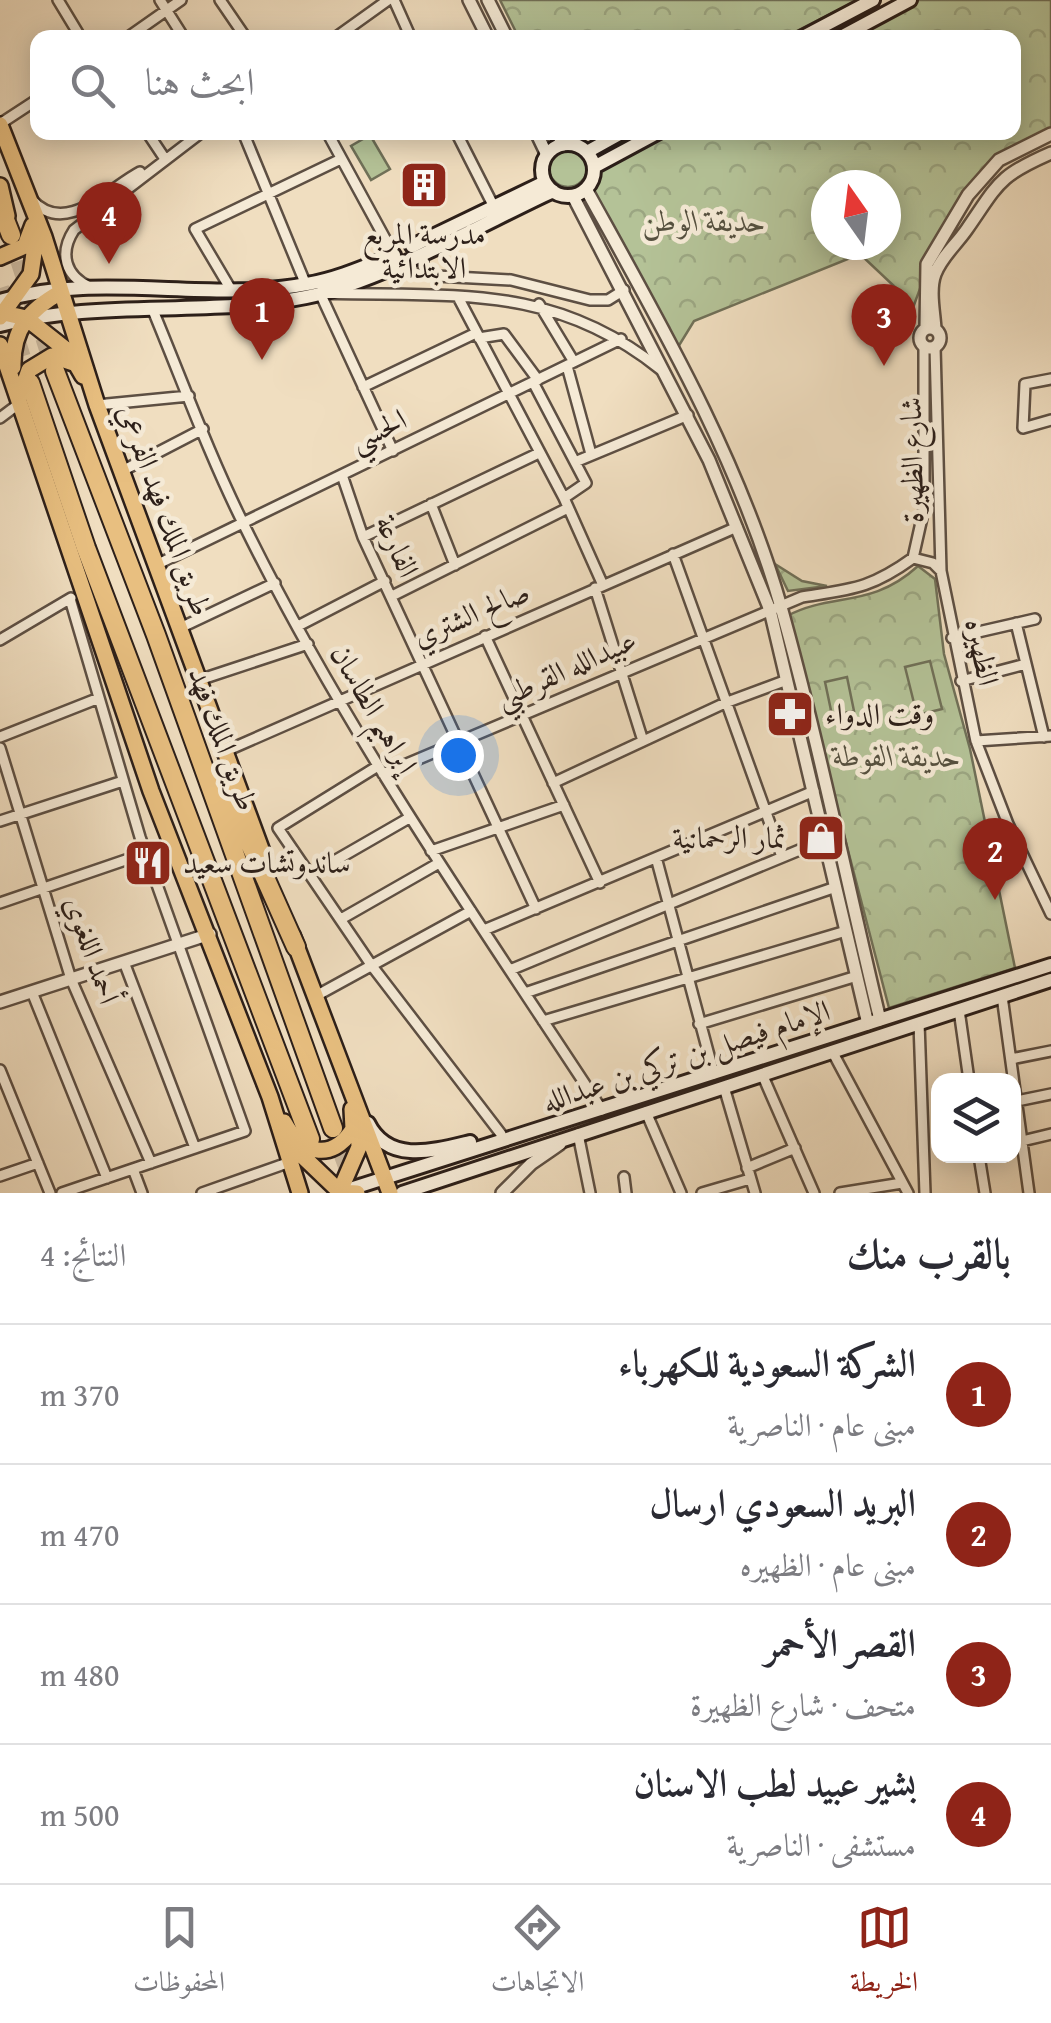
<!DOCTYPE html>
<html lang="ar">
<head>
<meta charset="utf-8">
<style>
  body { margin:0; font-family:"Gentium Book Plus",Amiri,serif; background:#f7f7f7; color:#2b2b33; direction:rtl }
  .controls { position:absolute; right:30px; bottom:30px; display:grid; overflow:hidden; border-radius:20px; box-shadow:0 5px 25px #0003 }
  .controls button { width:90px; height:90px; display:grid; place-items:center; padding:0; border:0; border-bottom:2px solid #e1e1e2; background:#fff; color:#2b2b33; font:50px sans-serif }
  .compass { position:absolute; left:811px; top:170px; width:90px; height:90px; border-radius:50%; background:#fff; box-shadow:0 5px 25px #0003; rotate:346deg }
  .you { position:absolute; left:458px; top:755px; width:35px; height:35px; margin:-25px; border:8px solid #fff; border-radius:50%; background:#1a73e8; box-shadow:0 0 0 15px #1a73e833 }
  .badge { display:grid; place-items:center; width:65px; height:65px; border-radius:50%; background:#8f2418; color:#fff; font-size:32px; font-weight:700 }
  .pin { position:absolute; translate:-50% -82px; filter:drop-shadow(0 2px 5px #0008) }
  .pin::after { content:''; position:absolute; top:52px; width:35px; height:30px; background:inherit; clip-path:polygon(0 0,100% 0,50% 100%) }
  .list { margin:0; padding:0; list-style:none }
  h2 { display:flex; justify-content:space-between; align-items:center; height:130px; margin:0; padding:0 40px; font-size:42px }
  h2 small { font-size:32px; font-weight:400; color:#7c7c81 }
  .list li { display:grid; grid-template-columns:65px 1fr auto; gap:30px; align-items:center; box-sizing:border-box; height:140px; padding:0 40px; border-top:2px solid #e1e1e2 }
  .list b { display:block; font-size:38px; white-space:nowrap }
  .list p { margin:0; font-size:32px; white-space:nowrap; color:#7c7c81 }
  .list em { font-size:32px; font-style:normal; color:#7c7c81 }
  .icon { flex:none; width:55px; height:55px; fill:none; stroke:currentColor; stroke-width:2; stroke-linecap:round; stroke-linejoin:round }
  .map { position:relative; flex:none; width:1051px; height:1193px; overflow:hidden; direction:ltr }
  .search { position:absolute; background:#fff; box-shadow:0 5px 25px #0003; left:30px; right:30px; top:30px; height:110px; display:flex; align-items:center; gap:25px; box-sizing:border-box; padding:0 35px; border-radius:20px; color:#7c7c81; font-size:38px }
  .sheet { height:690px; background:#fff }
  nav { display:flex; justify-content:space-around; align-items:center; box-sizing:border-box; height:140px; border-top:2px solid #e1e1e2; background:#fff; font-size:28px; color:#7c7c81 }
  nav a { display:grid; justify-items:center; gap:5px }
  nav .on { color:#8f2418 }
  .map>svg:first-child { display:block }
  .forest { fill:url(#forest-crowns); stroke:#707058; stroke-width:2.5; fill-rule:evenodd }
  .garden { fill:#b4c297; stroke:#707058; stroke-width:2.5 }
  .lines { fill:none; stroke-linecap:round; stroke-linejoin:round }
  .motorway-tunnel { stroke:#c9b89f; stroke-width:18; stroke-dasharray:18 9; stroke-linecap:butt }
  .minor-casing { stroke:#5d4f43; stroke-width:14 }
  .tertiary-casing { stroke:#5d4f43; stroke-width:16 }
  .secondary-casing { stroke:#2c1f19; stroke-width:18 }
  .primary-casing { stroke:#2c1f19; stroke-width:20 }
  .motorway-casing { stroke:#2c1f19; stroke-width:22 }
  .minor { stroke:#f5ead6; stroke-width:9 }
  .tertiary { stroke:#f5ead6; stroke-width:11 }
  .secondary { stroke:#f5ead6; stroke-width:12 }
  .primary { stroke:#e8bf80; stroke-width:15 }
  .motorway { stroke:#e8bf80; stroke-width:18 }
  .labels { text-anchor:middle; stroke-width:9; stroke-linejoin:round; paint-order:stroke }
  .park-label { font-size:30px; font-style:italic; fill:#55503f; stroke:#f5ead6 }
  .poi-label { font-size:30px; fill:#2c1f19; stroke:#f5ead6; text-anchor:start }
  .street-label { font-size:30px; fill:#2c1f19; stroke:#f5ead6 }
</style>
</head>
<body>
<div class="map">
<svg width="1051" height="1193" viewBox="0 0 1051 1193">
  <defs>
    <pattern id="forest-crowns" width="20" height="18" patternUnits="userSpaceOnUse" patternTransform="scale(2.5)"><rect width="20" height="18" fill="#b4c297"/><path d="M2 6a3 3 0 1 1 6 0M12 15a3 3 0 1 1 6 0" fill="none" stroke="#9ba682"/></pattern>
  </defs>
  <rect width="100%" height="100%" fill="#f0dec0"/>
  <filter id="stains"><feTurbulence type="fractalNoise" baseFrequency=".002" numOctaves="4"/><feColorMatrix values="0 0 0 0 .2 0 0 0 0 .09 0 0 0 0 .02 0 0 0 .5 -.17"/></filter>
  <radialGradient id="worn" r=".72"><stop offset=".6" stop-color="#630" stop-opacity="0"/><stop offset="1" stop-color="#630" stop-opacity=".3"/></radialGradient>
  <path class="forest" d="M 500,0 L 858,0 L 785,37 L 519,38 Z
    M 913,0 L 1051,0 L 1051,135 C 1035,143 1017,150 1002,160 C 962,186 929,261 914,305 L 860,254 L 694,321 L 675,352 L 586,191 L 594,168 L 662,133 L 1014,132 L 1014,38 L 842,37 ZM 826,185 L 886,185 L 886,245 L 826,245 Z
    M 775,564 L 802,581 L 827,586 L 788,591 Z
    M 918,566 L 935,579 L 944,654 L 970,749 L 1015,968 L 889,1008 L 787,616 C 832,592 871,609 918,566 Z"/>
  <path class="garden" d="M 370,135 L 390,169 L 371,180 L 351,146 Z
    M549 168a19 19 0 1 1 38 0a19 19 0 1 1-38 0Z
    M 930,661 L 942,709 L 917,715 L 905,667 Z
    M 847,677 L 854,711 L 832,715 L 825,682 Z"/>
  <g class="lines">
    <path class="motorway-tunnel" d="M 11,235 L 55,371
      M 0,288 L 30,383
      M 333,1128 L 353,1183"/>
    <g class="minor-casing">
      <path id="minor" d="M 58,0 L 81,38
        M 160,0 L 184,38
        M 220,0 L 246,38
        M 394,0 L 411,38
        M 127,38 L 181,0
        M 335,38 L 388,0
        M 0,124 L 38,99
        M 147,132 L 165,159
        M 243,132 L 306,285
        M 327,132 L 394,255
        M 456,132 L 493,205
        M 32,200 C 65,237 108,189 140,172
        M 423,254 L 423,266 L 436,276 L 511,280 L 590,300 L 608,300 L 624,290
        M 90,287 C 65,276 59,253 74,230 L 202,132
        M 230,288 L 195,229 L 341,159
        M 458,297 L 564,498 L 602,583
        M 539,304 L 574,362
        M 152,308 C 182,380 209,455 244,525 C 345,731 477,919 602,1110
        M 479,338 L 504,334 L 538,380
        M 935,347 L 941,571
        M 567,366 L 591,454
        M 1051,379 L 1025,384 L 1023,428 L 1051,420
        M 533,382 L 586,483 L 564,498
        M 363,387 L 476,333
        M 97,405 L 189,396
        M 0,418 L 20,403
        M 393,451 L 320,293 C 450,297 552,282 660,369
        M 575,462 L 688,415
        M 122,471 L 203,429
        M 342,475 L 363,537 L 536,909
        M 431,504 L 455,565
        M 363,537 L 539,453
        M 673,554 L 782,857
        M 913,558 L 924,509 L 924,345
        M 156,565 L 621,339
        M 595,588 L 643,741
        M 392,596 L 568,508
        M 1016,623 L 1044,737
        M 298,626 L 385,581
        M 180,628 L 275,583
        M 485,636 L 600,883
        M 952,638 L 1035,619
        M 0,640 L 71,598
        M 199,680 L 308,644
        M 961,681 L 1026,664
        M 0,737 L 99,698
        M 976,741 L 1051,736
        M 0,748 L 71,979 L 151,1163
        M 226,751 L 737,527
        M 378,766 L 278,828 L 372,966 L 501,1134
        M 383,774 L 802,597 C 852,589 870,589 913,558 L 933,563 L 941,571 L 976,741 L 1008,824 L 1051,914
        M 553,783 L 725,703 L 787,680
        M 0,821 L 123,781
        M 431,851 L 564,805
        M 657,861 L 714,1074
        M 310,875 L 409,818
        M 0,903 L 146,853
        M 341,919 L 439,863
        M 484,930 L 814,791
        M 124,962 L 195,1148
        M 510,970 L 826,839
        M 32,992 L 107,1178
        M 525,993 L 836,887
        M 1002,996 L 1029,1193
        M 314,997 L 471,911
        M 959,1010 L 969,1080
        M 543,1021 L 846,931
        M 919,1023 L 925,1193
        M 699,1024 L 857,976
        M 832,1051 L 908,1193
        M 1011,1059 L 1051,1051
        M 0,1070 L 50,1193
        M 762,1074 L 814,1193
        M 724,1087 L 755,1193
        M 1017,1101 L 1051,1094
        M 646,1112 L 681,1193
        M 578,1134 L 590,1193
        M 1022,1141 L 1051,1134
        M 979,1156 L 985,1193
        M 747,1168 L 795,1148
        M 133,1169 L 142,1193
        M 0,1176 L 38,1163
        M 624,1177 L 626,1193
        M 62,1193 L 245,1131 L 140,837 L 70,599
        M 202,1193 L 290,1162
        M 702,1193 L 750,1179
        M 840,1193 L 902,1183"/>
    </g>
    <g class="tertiary-casing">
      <path id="tertiary" d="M 469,0 L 488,38
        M 488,0 L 507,38
        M 536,132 L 547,155
        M 557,132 L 563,145
        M 586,189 C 660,323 739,459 781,607 C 819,743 847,883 880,1020
        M 573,196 L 709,460 L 770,610 L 868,1024
        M920 338a10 10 0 1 1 20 0a10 10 0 1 1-20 0Z
        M 926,328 L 927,264 L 968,195 L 999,160 L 1051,134
        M 935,329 C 934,312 929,290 935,274 C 942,256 956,245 967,229 C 999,183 998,176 1051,153
        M 0,1002 L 210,934
        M 502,1193 L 531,1164 L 560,1144"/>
    </g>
    <g class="secondary-casing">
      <path id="secondary" d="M 801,38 L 873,0
        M 839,38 L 910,0
        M542 170a26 26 0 1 1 52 0a26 26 0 1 1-52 0Z
        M 587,152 L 623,132
        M 594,167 L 659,132
        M 412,246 L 545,182
        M 0,301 C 98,271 207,303 307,284 C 337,279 366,266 394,255
        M 0,325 C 100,299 205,317 306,297 C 380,282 482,224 553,191
        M 368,1123 C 388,1164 433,1151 470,1142
        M 344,1191 L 1051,965
        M 402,1193 L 1051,980"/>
    </g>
    <g class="primary-casing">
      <path id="primary" d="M 0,125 L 44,237 L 97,405 L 264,857
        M 0,186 L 7,216
        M 0,257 L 25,246 L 33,225
        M 0,312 L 26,318 L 78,359
        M 0,317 L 31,274 L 37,232
        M 0,345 L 151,791 L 270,1097 L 300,1193
        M 13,367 C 12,329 29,310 61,292
        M 21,393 L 29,370 L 52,356 L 76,364 L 83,376
        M 292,935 L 390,1193
        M 284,1122 C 301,1153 331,1163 353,1129 L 352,1109
        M 292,1146 L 340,1192 L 357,1193
        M 339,1193 L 359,1147 L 358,1122"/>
    </g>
    <g class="motorway-casing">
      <path id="motorway" d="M 0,207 L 11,235
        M 55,371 L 156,635 L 333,1128
        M 30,383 L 86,548 L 310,1139
        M 221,779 L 296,947"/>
    </g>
    <use href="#minor" class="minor"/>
    <use href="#tertiary" class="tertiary"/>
    <use href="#secondary" class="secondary"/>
    <use href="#primary" class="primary"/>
    <use href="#motorway" class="motorway"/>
  </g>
  <defs>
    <g id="building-square" transform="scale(2.5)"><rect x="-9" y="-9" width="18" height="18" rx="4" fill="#8f2418" stroke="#f5ead6"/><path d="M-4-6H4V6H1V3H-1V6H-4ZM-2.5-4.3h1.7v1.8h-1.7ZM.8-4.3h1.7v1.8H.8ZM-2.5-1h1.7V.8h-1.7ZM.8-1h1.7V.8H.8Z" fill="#fff"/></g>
    <g id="pharmacy-square" transform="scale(2.5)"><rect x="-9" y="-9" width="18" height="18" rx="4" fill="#8f2418" stroke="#f5ead6"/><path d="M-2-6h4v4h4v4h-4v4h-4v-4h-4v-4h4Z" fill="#fff"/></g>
    <g id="shop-square" transform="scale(2.5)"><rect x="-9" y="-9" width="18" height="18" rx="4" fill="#8f2418" stroke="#f5ead6"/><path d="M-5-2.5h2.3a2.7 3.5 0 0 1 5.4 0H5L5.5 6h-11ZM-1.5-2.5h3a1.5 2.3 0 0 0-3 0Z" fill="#fff"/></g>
    <g id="restaurant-square" transform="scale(2.5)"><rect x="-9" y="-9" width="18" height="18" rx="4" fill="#8f2418" stroke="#f5ead6"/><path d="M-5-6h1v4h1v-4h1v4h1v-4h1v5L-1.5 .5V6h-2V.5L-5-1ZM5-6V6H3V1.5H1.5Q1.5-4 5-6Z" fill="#fff"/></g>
  </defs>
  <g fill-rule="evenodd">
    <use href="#building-square" x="424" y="185"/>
    <use href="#pharmacy-square" x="790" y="714"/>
    <use href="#shop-square" x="821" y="838"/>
    <use href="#restaurant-square" x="148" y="863"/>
  </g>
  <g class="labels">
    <g class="park-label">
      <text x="704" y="231">حديقة الوطن</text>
      <text x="897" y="766">حديقة الفوطة</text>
    </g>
    <g class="poi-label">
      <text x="424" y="244" text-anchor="middle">مدرسة المربع<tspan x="424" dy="34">الابتدائية</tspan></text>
      <text x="825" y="724">وقت الدواء</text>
      <text x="786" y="848" text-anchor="end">ثمار الرحمانية</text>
      <text x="183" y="873">ساندوتشات سعيد</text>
    </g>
    <g class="street-label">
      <text transform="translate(378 430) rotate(-26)" y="10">الحسي</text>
      <text transform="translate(912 460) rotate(-91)" y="10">شارع الظهيرة</text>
      <text transform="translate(165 510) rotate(70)" y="10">طريق الملك فهد الفرعي</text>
      <text transform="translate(397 546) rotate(66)" y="10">الفارعة</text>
      <text transform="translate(471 614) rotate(-23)" y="10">صالح الشتري</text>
      <text transform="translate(982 652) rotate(78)" y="10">الظهيره</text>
      <text transform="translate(566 669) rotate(-24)" y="10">عبيدالله القرطبي</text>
      <text transform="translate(374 709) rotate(60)" y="10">إبراهيم الطاسان</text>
      <text transform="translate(223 739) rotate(70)" y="10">طريق الملك فهد</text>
      <text transform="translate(92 950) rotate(71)" y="10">أحمد اللغوي</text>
      <text transform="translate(686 1056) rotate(-18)" y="10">الإمام فيصل بن تركي بن عبدالله</text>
    </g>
  </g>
  <rect width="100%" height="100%" filter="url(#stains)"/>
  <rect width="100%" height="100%" fill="url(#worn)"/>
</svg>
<div class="controls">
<button><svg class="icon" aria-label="layers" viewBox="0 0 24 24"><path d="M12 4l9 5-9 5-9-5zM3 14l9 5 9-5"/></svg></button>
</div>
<svg class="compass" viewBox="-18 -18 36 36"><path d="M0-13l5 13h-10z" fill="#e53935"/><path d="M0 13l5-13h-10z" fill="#7c7c81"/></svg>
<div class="you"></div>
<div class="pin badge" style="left:262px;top:360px">1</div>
<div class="pin badge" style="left:995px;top:900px">2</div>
<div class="pin badge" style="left:884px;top:366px">3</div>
<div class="pin badge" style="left:109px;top:264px">4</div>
<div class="search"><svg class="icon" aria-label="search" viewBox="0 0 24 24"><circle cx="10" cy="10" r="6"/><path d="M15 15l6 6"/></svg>ابحث هنا</div>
</div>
<section class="sheet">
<h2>بالقرب منك<small>النتائج: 4</small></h2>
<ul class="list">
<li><span class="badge">1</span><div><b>الشركة السعودية للكهرباء</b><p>مبنى عام · الناصرية</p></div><em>370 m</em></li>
<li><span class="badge">2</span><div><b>البريد السعودي ارسال</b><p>مبنى عام · الظهيره</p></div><em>470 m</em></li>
<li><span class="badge">3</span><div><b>القصر الأحمر</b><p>متحف · شارع الظهيرة</p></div><em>480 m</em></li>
<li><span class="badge">4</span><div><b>بشير عبيد لطب الاسنان</b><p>مستشفى · الناصرية</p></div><em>500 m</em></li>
</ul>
</section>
<nav>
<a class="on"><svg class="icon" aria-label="map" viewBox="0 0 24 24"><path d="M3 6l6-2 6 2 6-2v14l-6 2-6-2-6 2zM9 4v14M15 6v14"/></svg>الخريطة</a>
<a><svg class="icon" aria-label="directions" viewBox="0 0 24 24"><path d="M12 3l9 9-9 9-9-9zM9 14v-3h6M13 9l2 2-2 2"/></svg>الاتجاهات</a>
<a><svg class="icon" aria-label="saved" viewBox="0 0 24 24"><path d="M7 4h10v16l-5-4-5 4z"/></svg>المحفوظات</a>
</nav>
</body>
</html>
